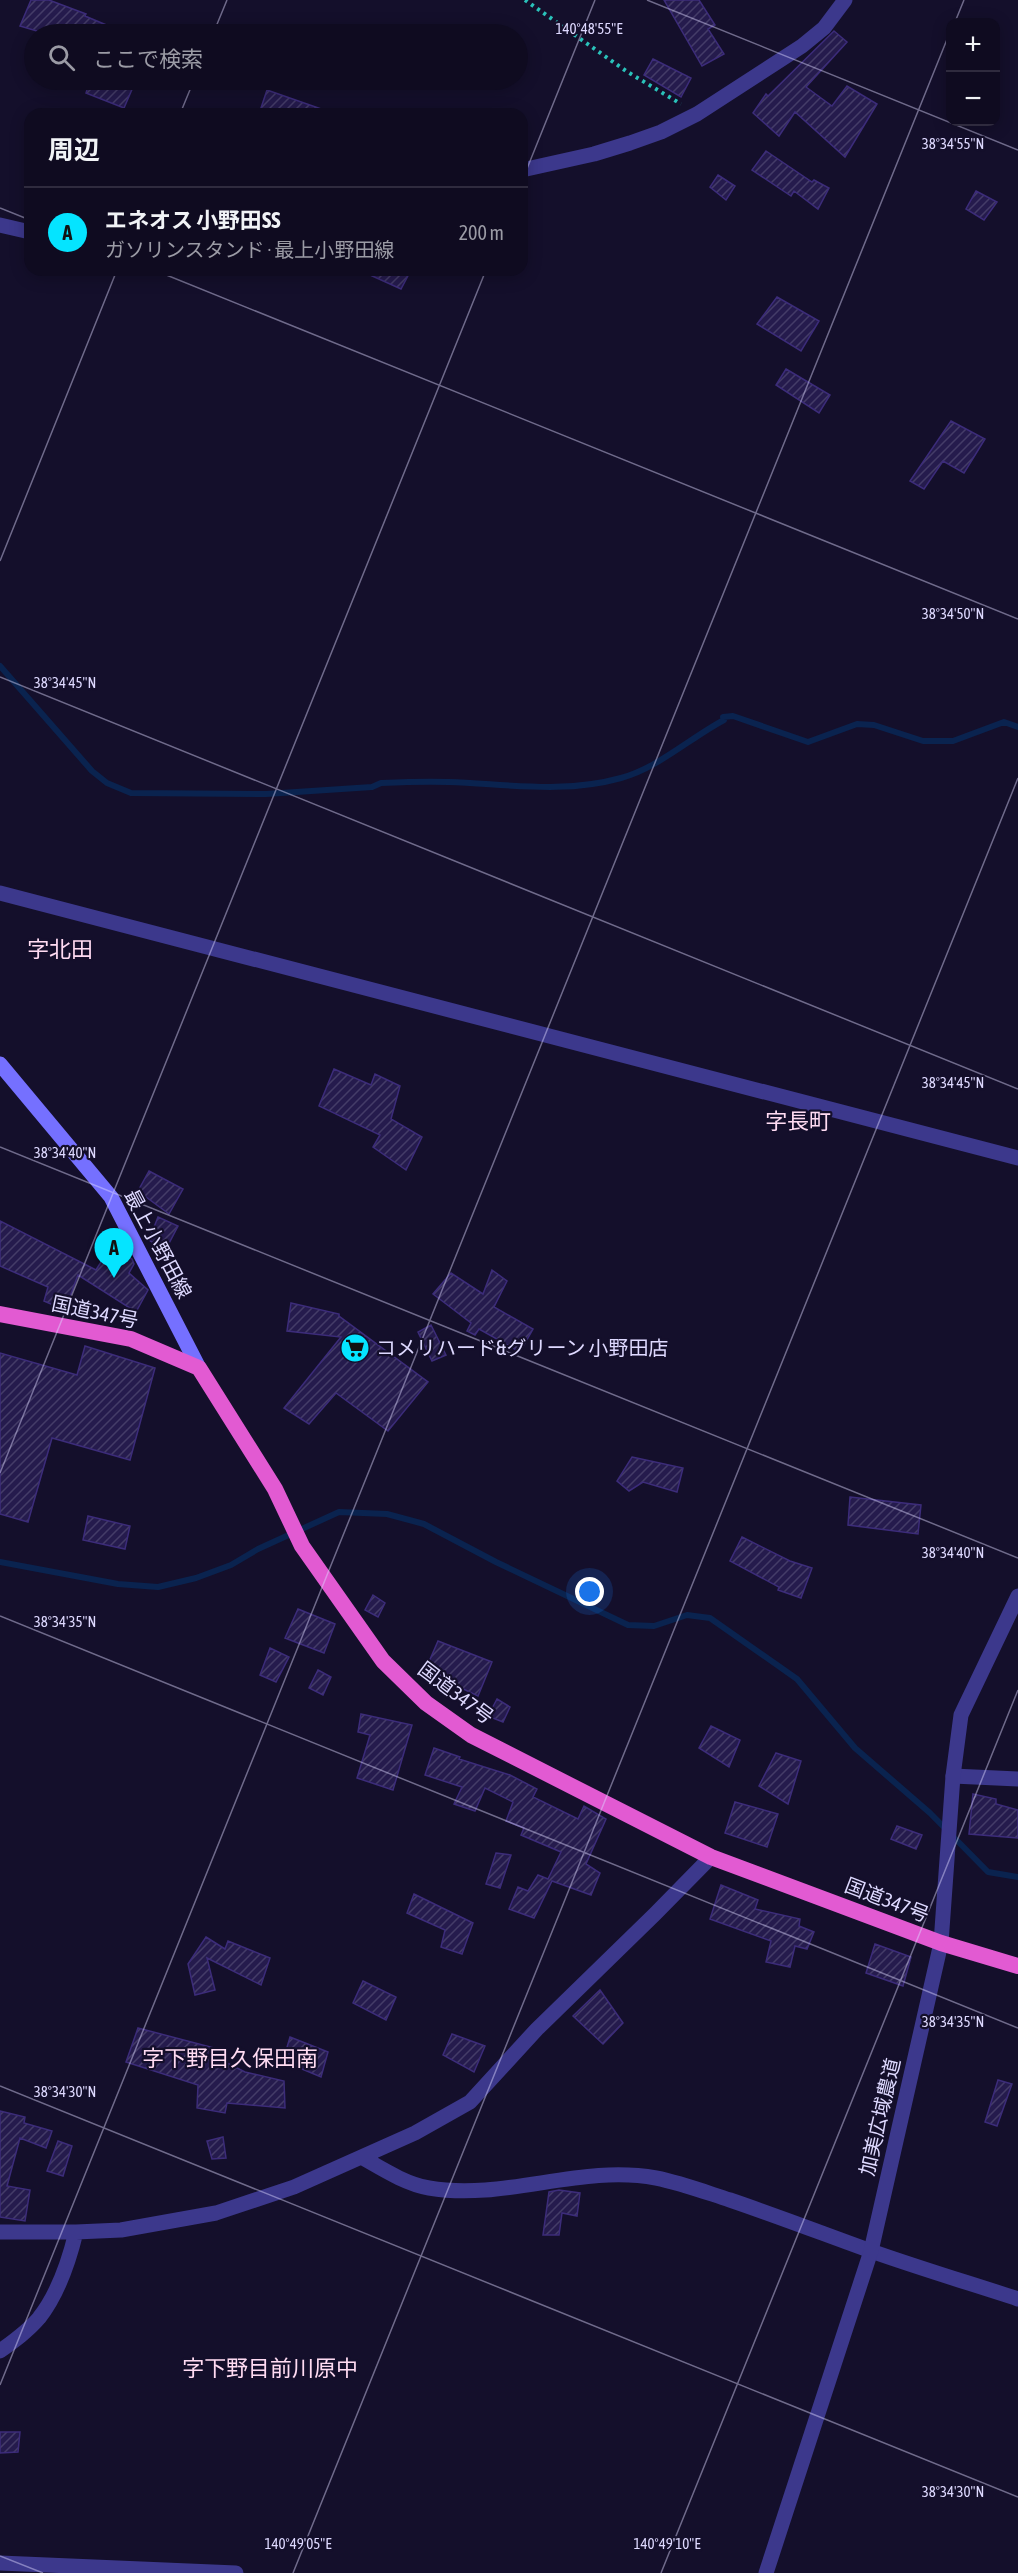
<!DOCTYPE html>
<html lang="ja">
<head>
<meta charset="utf-8">
<style>
  body { margin:0; font-family:"Asap Condensed","Noto Sans JP",sans-serif; background:#1d192d; color:#f1f3f6 }
  .controls { position:absolute; right:18px; top:18px; display:grid; overflow:hidden; border-radius:12px; box-shadow:0 3px 15px #0003 }
  .controls button { width:54px; height:54px; display:grid; place-items:center; padding:0; border:0; border-bottom:2px solid #2f2b3e; background:#0f0b20; color:#f1f3f6; font:30px sans-serif }
  .you { position:absolute; left:590px; top:1592px; width:21px; height:21px; margin:-15px; border:4px solid #fff; border-radius:50%; background:#1a73e8; box-shadow:0 0 0 9px #1a73e833 }
  .badge { display:grid; place-items:center; width:39px; height:39px; border-radius:50%; background:#05e4ff; color:#111; font-size:20px; font-weight:700 }
  .pin { position:absolute; translate:-50% -50px; filter:drop-shadow(0 2px 3px #0008) }
  .pin::after { content:''; position:absolute; top:32px; width:21px; height:18px; background:inherit; clip-path:polygon(0 0,100% 0,50% 100%) }
  .list { margin:0; padding:0; list-style:none }
  h2 { display:flex; justify-content:space-between; align-items:center; height:78px; margin:0; padding:0 24px; font-size:26px }
  h2 small { font-size:20px; font-weight:400; color:#9b9ba5 }
  .list li { display:grid; grid-template-columns:39px 1fr auto; gap:18px; align-items:center; box-sizing:border-box; height:90px; padding:0 24px; border-top:2px solid #2f2b3e }
  .list b { display:block; font-size:22px; white-space:nowrap }
  .list p { margin:0; font-size:20px; white-space:nowrap; color:#9b9ba5 }
  .list em { font-size:20px; font-style:normal; color:#9b9ba5 }
  .icon { flex:none; width:33px; height:33px; fill:none; stroke:currentColor; stroke-width:2; stroke-linecap:round; stroke-linejoin:round }
  .map { position:relative; flex:none; width:1018px; height:2573px; overflow:hidden }
  .search { position:absolute; background:#0f0b20; box-shadow:0 3px 15px #0003; left:24px; top:24px; width:504px; height:66px; display:flex; align-items:center; gap:15px; box-sizing:border-box; padding:0 21px; border-radius:33px; color:#9b9ba5; font-size:22px }
  .panel { position:absolute; background:#0f0b20; box-shadow:0 3px 15px #0003; left:24px; top:108px; width:504px; height:168px; border-radius:18px }
  .map>svg:first-child { display:block }
  .lines { fill:none; stroke-linecap:round; stroke-linejoin:round }
  .stream { stroke:#0a234f; stroke-width:6 }
  .building { fill:url(#building-hatch); stroke:#3c2c7a; stroke-width:1.5 }
  .path { stroke:#2ac2ba; stroke-width:4; stroke-dasharray:3 4.5; stroke-linecap:butt }
  .minor { stroke:#3c388c; stroke-width:15 }
  .tertiary { stroke:#3c388c; stroke-width:15 }
  .secondary { stroke:#7570ff; stroke-width:15 }
  .trunk { stroke:#e25ad2; stroke-width:16 }
  .ticks { fill:none; stroke:#ded9ff; stroke-width:1.5; stroke-opacity:0.45 }
  .labels { text-anchor:middle; stroke-width:4.5; stroke-linejoin:round; paint-order:stroke }
  .street-label { font-size:20px; fill:#ded9ff; stroke:#140f2b }
  .poi-label { font-size:20px; fill:#ded9ff; stroke:#140f2b; text-anchor:start }
  .quarter-label { font-size:22px; fill:#ffdbf2; stroke:#140f2b }
  .ticks-label { font-size:15px; text-anchor:middle; fill:#ded9ff; stroke:#140f2b; stroke-width:4.5; stroke-linejoin:round; paint-order:stroke }
</style>
</head>
<body>
<div class="map">
<svg width="1018" height="2573" viewBox="0 0 1018 2573">
  <defs>
    <pattern id="building-hatch" width="6" height="6" patternUnits="userSpaceOnUse" patternTransform="scale(1.5)"><rect width="6" height="6" fill="#251b4d"/><path d="M-1 1l2-2M0 6l6-6M5 7l2-2" fill="none" stroke="#443c68"/></pattern>
  </defs>
  <rect width="100%" height="100%" fill="#140f2b"/>
  <g class="lines">
    <path class="stream" d="M 0,666 L 92,771 L 107,783 L 131,793 L 266,794 L 372,787 L 381,783 C 403,782 426,781 449,782 C 507,784 564,794 621,778 C 658,768 690,738 724,720 L 723,717 L 733,716 L 808,742 L 857,724 L 874,725 L 923,741 L 953,741 L 1004,722 L 1018,727
      M 0,1562 L 118,1584 L 158,1587 L 196,1578 L 231,1565 L 258,1549 L 339,1512 L 387,1514 L 424,1524 L 496,1562 L 628,1625 L 654,1626 L 687,1615 L 710,1618 L 797,1679 L 855,1748 L 930,1813 L 988,1872 L 1018,1877"/>
  </g>
  <path class="building" d="M 31,0 L 49,0 L 86,14 L 85,16 L 128,34 L 47,34 L 20,26 Z
    M 664,0 L 699,0 L 715,25 L 708,29 L 724,54 L 702,66 Z
    M 834,31 L 847,42 L 806,87 L 832,106 L 847,86 L 877,104 L 845,157 L 795,112 L 779,136 L 753,113 L 766,94 L 768,96 Z
    M 653,59 L 691,78 L 681,97 L 644,75 Z
    M 90,80 L 136,80 L 124,108 L 86,93 Z
    M 267,90 L 330,112 L 330,114 L 259,114 Z
    M 766,151 L 812,182 L 814,180 L 829,188 L 818,209 L 794,191 L 791,196 L 752,170 Z
    M 718,175 L 735,186 L 726,200 L 710,187 Z
    M 976,191 L 997,202 L 984,220 L 966,209 Z
    M 359,270 L 411,270 L 401,289 Z
    M 777,297 L 819,321 L 801,351 L 757,324 Z
    M 786,369 L 830,395 L 819,413 L 776,385 Z
    M 951,421 L 985,439 L 964,473 L 943,461 L 924,489 L 910,481 Z
    M 334,1069 L 371,1085 L 375,1074 L 400,1086 L 391,1119 L 422,1137 L 406,1170 L 373,1147 L 380,1135 L 319,1106 Z
    M 149,1171 L 183,1189 L 169,1214 L 138,1191 Z
    M 158,1217 L 178,1226 L 165,1251 L 149,1240 Z
    M 0,1221 L 96,1270 L 111,1246 L 132,1259 L 134,1264 L 129,1273 L 148,1290 L 136,1312 L 78,1275 L 65,1310 L 44,1301 L 48,1287 L 0,1266 Z
    M 492,1270 L 507,1281 L 494,1307 L 533,1329 L 520,1352 L 479,1329 L 475,1335 L 467,1331 L 471,1323 L 433,1294 L 451,1273 L 483,1294 Z
    M 291,1303 L 339,1314 L 339,1316 L 428,1382 L 388,1431 L 336,1393 L 309,1424 L 284,1408 L 341,1337 L 287,1331 Z
    M 431,1325 L 446,1355 L 432,1361 L 418,1332 Z
    M 85,1346 L 155,1368 L 130,1460 L 52,1438 L 28,1522 L 0,1514 L 0,1353 L 77,1375 Z
    M 632,1457 L 683,1468 L 677,1492 L 643,1482 L 629,1491 L 617,1481 Z
    M 850,1497 L 921,1505 L 918,1534 L 848,1525 Z
    M 88,1516 L 130,1526 L 125,1549 L 83,1540 Z
    M 742,1537 L 790,1561 L 812,1568 L 801,1598 L 778,1590 L 779,1587 L 730,1561 Z
    M 373,1595 L 385,1603 L 378,1617 L 365,1610 Z
    M 298,1609 L 335,1624 L 324,1653 L 285,1638 Z
    M 438,1641 L 492,1662 L 478,1696 L 425,1671 Z
    M 270,1648 L 289,1657 L 276,1682 L 260,1675 Z
    M 318,1670 L 331,1677 L 323,1695 L 309,1688 Z
    M 497,1699 L 510,1707 L 503,1722 L 488,1716 Z
    M 361,1714 L 412,1725 L 393,1790 L 357,1778 L 370,1735 L 358,1732 Z
    M 711,1726 L 740,1740 L 729,1767 L 699,1748 Z
    M 434,1748 L 460,1757 L 459,1759 L 510,1775 L 537,1789 L 533,1797 L 578,1819 L 584,1806 L 606,1819 L 586,1864 L 600,1873 L 591,1895 L 552,1881 L 534,1918 L 509,1909 L 518,1887 L 528,1891 L 538,1875 L 548,1879 L 561,1852 L 521,1835 L 524,1828 L 506,1821 L 513,1802 L 485,1788 L 475,1811 L 454,1804 L 462,1787 L 425,1775 Z
    M 776,1753 L 801,1761 L 788,1804 L 759,1786 Z
    M 973,1794 L 996,1799 L 996,1804 L 1018,1810 L 1018,1838 L 969,1834 Z
    M 735,1802 L 778,1814 L 767,1847 L 725,1833 Z
    M 897,1826 L 922,1835 L 916,1849 L 891,1839 Z
    M 496,1853 L 511,1855 L 500,1888 L 486,1884 Z
    M 721,1885 L 758,1900 L 755,1909 L 800,1919 L 799,1926 L 814,1932 L 807,1949 L 795,1946 L 790,1967 L 766,1962 L 771,1941 L 710,1919 Z
    M 414,1894 L 473,1923 L 462,1954 L 441,1947 L 445,1930 L 407,1913 Z
    M 206,1937 L 225,1949 L 228,1941 L 270,1958 L 261,1985 L 207,1958 L 215,1990 L 195,1995 L 188,1964 Z
    M 875,1944 L 911,1957 L 903,1986 L 866,1973 Z
    M 363,1981 L 396,1997 L 386,2020 L 353,2003 Z
    M 600,1990 L 623,2023 L 603,2044 L 573,2016 Z
    M 138,2028 L 222,2050 L 221,2060 L 245,2072 L 284,2081 L 285,2108 L 227,2103 L 225,2113 L 197,2108 L 198,2085 L 126,2062 Z
    M 452,2034 L 485,2046 L 474,2072 L 443,2055 Z
    M 290,2037 L 328,2052 L 321,2077 L 283,2061 Z
    M 998,2080 L 1012,2084 L 997,2126 L 985,2122 Z
    M 0,2111 L 25,2117 L 24,2123 L 52,2131 L 46,2148 L 20,2138 L 7,2186 L 30,2190 L 25,2221 L 0,2217 Z
    M 223,2137 L 226,2158 L 212,2159 L 207,2141 Z
    M 58,2141 L 72,2146 L 63,2176 L 47,2171 Z
    M 559,2190 L 580,2193 L 577,2216 L 562,2213 L 559,2235 L 543,2235 L 549,2192 Z
    M 0,2432 L 20,2432 L 18,2452 L 0,2453 Z"/>
  <g class="lines">
    <path class="path" d="M 525,0 L 626,71 L 681,104"/>
    <path class="minor" d="M 522,170 L 594,154 L 630,143 L 661,132 L 697,114 L 802,46 L 824,28 L 845,0
      M 0,225 L 30,232
      M 0,893 L 1018,1158
      M 953,1776 L 1018,1779
      M 363,2158 C 384,2170 406,2184 429,2188 C 505,2201 580,2164 656,2178 C 681,2183 705,2192 730,2200 C 777,2216 824,2234 871,2251 C 919,2268 969,2283 1018,2299
      M 0,2232 L 76,2232 L 121,2230 L 216,2213 L 294,2187 L 415,2133 L 470,2102 L 537,2029 L 655,1914 L 711,1857
      M 0,2351 C 14,2341 28,2331 39,2318 C 58,2294 69,2261 76,2232
      M 0,2563 L 236,2573"/>
    <path class="tertiary" d="M 766,2573 L 871,2251 L 941,1943 L 953,1776 L 961,1715 L 1018,1596"/>
    <path class="secondary" d="M 0,1064 L 111,1197 L 199,1368"/>
    <path class="trunk" d="M 0,1314 L 131,1339 L 199,1368 L 275,1489 L 302,1546 L 383,1661 L 426,1703 L 471,1735 L 711,1857 L 941,1943 L 1018,1966"/>
  </g>
  <path class="ticks" d="M 647,0 L 1018,150M 955,22 L 964,0M 213,34 L 227,0M 180,114 L 194,80M 522,181 L 595,0M 0,208 L 30,220M 154,270 L 1018,619M 0,561 L 117,270M 0,677 L 1018,1089M 0,1147 L 1018,1558M 0,1473 L 486,270M 0,1616 L 1018,2028M 0,2086 L 1018,2497M 0,2385 L 950,32M 0,2556 L 43,2573M 293,2573 L 1018,778M 661,2573 L 1018,1690"/>
  <defs>
    <g id="supermarket-disc" transform="scale(1.5)"><circle r="9.5" fill="#05e4ff" stroke="#140f2b"/><path d="M-6-5.5h2.5l.6 2H6L4.5 2H-2.5L-4.4-4H-6ZM-1.5 3.2a1.3 1.3 0 1 0 .1 0ZM3 3.2a1.3 1.3 0 1 0 .1 0Z" fill="#111"/></g>
  </defs>
  <g fill-rule="evenodd">
    <use href="#supermarket-disc" x="355" y="1348"/>
  </g>
  <g class="labels">
    <g class="street-label">
      <text transform="translate(158 1244) rotate(62)" y="7">最上小野田線</text>
      <text transform="translate(95 1312) rotate(12)" y="7">国道347号</text>
      <text transform="translate(456 1693) rotate(37)" y="7">国道347号</text>
      <text transform="translate(887 1900) rotate(21)" y="7">国道347号</text>
      <text transform="translate(880 2117) rotate(-77)" y="7">加美広域農道</text>
    </g>
    <g class="poi-label">
      <text x="376" y="1355">コメリハード&amp;グリーン 小野田店</text>
    </g>
    <g class="quarter-label">
      <text x="60" y="957">字北田</text>
      <text x="798" y="1129">字長町</text>
      <text x="230" y="2066">字下野目久保田南</text>
      <text x="270" y="2376">字下野目前川原中</text>
    </g>
  </g>
  <g class="ticks-label">
    <text x="589" y="34">140°48'55"E</text>
    <text x="953" y="149">38°34'55"N</text>
    <text x="953" y="619">38°34'50"N</text>
    <text x="65" y="688">38°34'45"N</text>
    <text x="953" y="1088">38°34'45"N</text>
    <text x="65" y="1158">38°34'40"N</text>
    <text x="953" y="1558">38°34'40"N</text>
    <text x="65" y="1627">38°34'35"N</text>
    <text x="953" y="2027">38°34'35"N</text>
    <text x="65" y="2097">38°34'30"N</text>
    <text x="953" y="2497">38°34'30"N</text>
    <text x="298" y="2549">140°49'05"E</text>
    <text x="667" y="2549">140°49'10"E</text>
  </g>
</svg>
<div class="controls">
<button>+</button>
<button>−</button>
</div>
<div class="you"></div>
<div class="pin badge" style="left:114px;top:1278px">A</div>
<div class="search"><svg class="icon" aria-label="search" viewBox="0 0 24 24"><circle cx="10" cy="10" r="6"/><path d="M15 15l6 6"/></svg>ここで検索</div>
<section class="panel">
<h2>周辺<small></small></h2>
<ul class="list">
<li><span class="badge">A</span><div><b>エネオス 小野田SS</b><p>ガソリンスタンド · 最上小野田線</p></div><em>200 m</em></li>
</ul>
</section>
</div>
</body>
</html>
